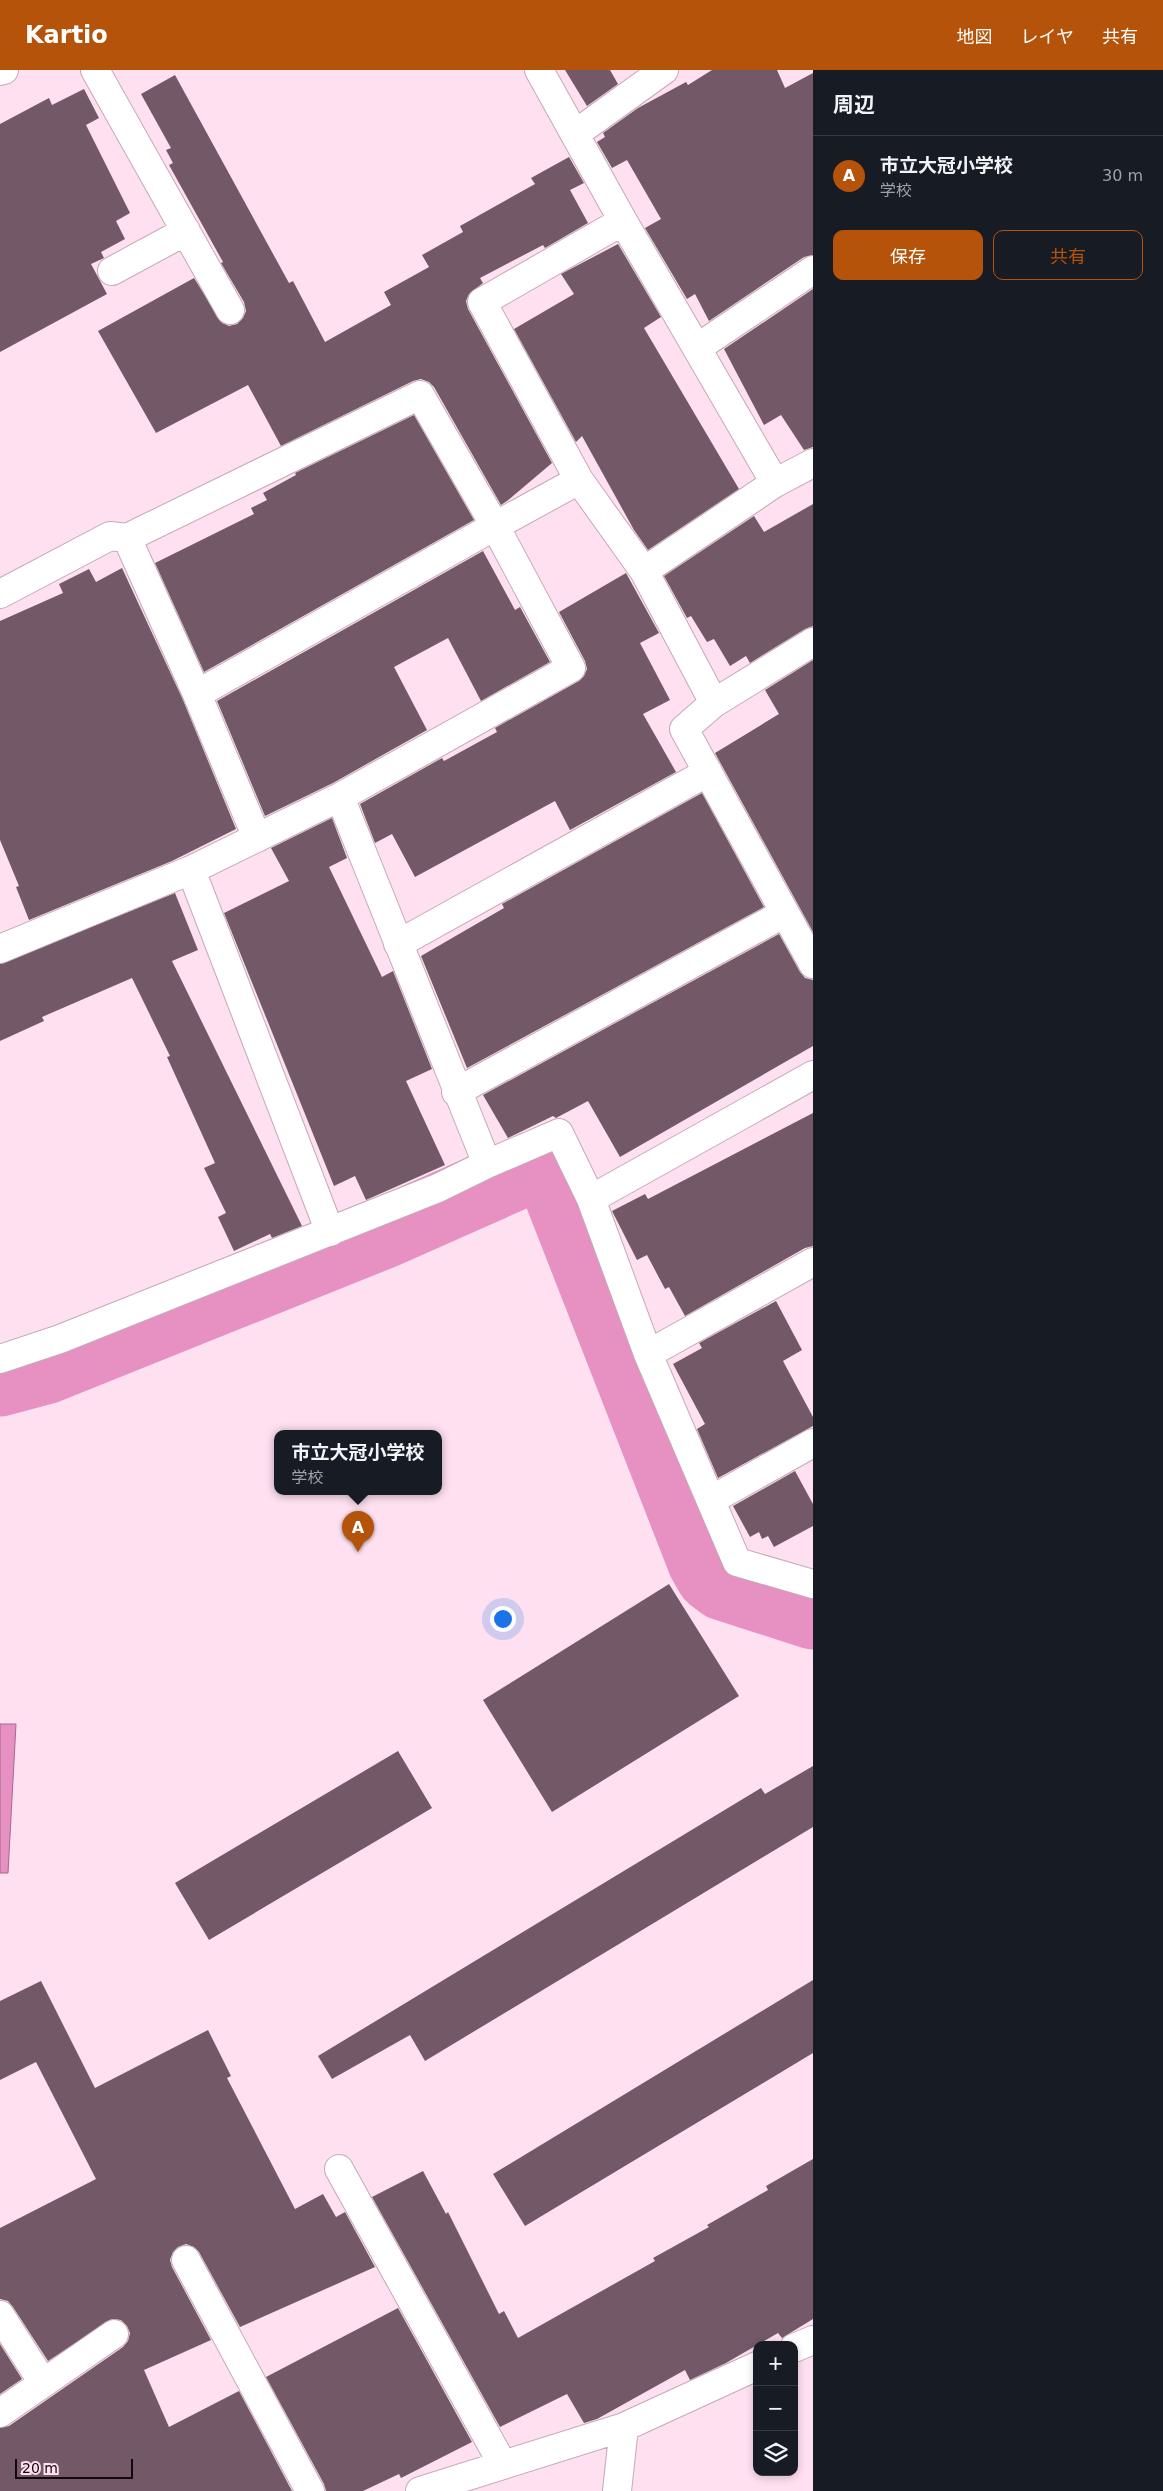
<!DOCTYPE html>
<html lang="ja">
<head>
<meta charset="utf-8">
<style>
  body { margin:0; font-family:"DejaVu Sans","Noto Sans JP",sans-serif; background:#242831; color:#f1f3f6 }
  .controls { position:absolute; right:15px; bottom:15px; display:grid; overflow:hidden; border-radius:10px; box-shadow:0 2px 8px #0003 }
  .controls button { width:45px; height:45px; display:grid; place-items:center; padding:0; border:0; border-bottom:1px solid #363941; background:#171b24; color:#f1f3f6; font:25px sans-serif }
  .scale { position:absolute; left:15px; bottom:12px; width:118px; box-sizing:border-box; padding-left:5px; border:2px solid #11080d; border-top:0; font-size:14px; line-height:18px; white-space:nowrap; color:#11080d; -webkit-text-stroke:4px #fee0f0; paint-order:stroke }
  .you { position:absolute; left:502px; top:1548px; width:18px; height:18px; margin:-12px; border:4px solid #fff; border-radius:50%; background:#1a73e8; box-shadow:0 0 0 8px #1a73e833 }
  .badge { display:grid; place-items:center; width:32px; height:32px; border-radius:50%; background:#b45309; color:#fff; font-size:16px; font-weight:700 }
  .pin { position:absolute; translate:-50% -41px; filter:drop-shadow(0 1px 2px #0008) }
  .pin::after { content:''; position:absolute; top:26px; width:18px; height:15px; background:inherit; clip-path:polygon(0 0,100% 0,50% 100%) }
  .popup { position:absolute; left:274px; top:1360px; width:168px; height:65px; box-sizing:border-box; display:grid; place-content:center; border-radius:10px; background:#171b24; filter:drop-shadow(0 1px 4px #0005); font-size:16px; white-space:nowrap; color:#9ea1a6 }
  .popup b { font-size:19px; color:#f1f3f6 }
  .popup::after { content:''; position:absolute; left:50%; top:100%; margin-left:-10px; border:10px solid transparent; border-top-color:#171b24 }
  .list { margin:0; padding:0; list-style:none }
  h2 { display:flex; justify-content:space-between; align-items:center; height:65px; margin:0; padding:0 20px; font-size:21px }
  h2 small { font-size:16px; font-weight:400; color:#9ea1a6 }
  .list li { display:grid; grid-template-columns:32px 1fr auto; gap:15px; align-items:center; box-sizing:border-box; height:80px; padding:0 20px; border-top:1px solid #363941 }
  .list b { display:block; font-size:19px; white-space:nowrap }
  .list p { margin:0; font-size:16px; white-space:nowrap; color:#9ea1a6 }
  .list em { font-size:16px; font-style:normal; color:#9ea1a6 }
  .actions { display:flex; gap:10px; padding:15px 20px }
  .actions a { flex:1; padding:11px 0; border:1px solid #b45309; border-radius:10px; text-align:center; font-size:18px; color:#b45309 }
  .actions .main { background:#b45309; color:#fff }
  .icon { flex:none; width:28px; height:28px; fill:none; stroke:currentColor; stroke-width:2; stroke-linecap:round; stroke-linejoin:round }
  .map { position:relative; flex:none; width:813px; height:2421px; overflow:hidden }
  header { display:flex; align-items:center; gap:30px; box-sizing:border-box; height:70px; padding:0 25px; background:#b45309; color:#fff }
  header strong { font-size:24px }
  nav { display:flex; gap:28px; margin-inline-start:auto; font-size:18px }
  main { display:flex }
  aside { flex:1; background:#171b24 }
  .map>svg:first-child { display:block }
  .water { fill:#e691c2; stroke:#a6688c }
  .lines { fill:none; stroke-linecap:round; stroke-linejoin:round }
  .river { stroke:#e691c2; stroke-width:71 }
  .building { fill:#735967 }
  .minor-casing { stroke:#c5a9b8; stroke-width:30 }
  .tertiary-casing { stroke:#c5a9b8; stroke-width:30 }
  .minor { stroke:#fff; stroke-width:28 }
  .tertiary { stroke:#fff; stroke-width:28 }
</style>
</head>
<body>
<header>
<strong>Kartio</strong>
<nav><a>地図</a><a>レイヤ</a><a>共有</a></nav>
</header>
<main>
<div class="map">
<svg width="813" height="2421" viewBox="0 0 813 2421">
  <rect width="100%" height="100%" fill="#fee0f0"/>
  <path class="water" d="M 0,1654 L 16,1654 L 8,1803 L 0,1803 Z"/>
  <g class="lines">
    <path class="river" d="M 0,1311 L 45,1299 L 384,1163 L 535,1096 L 544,1097 L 551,1103 L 703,1492 L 711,1506 L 723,1515 L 813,1544"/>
  </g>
  <path class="building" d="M 565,0 L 610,0 L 618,14 L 587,36 Z
    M 712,0 L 777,0 L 785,18 L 813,3 L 813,185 L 804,187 L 709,251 L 695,224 L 687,229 L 645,158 L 661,149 L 627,90 L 612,98 L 597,72 L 605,67 L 603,63 L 638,38 L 686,12 L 688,15 Z
    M 175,5 L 289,213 L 293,211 L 325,272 L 391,235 L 384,222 L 429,197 L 422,185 L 463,162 L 460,156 L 535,114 L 531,108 L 569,87 L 584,113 L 570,120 L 588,153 L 545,178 L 543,175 L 480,208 L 483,213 L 469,224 L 466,231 L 468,239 L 552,393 L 507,431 L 501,435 L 434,317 L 429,312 L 421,309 L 413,311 L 281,376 L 248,315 L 156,363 L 98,261 L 194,208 L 222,253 L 229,256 L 237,254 L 243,248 L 246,241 L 244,232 L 221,193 L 223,192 L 169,95 L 173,93 L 166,80 L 171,78 L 141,24 Z
    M 84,19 L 99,48 L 86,55 L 130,143 L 116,151 L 125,169 L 101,182 L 104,188 L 91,194 L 107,224 L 0,282 L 0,54 L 49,28 L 52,35 Z
    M 618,174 L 661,247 L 644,258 L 739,419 L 648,480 L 634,460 L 582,366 L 576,372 L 514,259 L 574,224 L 561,204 Z
    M 813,219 L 813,377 L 804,380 L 781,345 L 764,355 L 724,279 Z
    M 414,345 L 474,450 L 204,602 L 155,493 L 254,444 L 251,438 L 267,430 L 263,423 L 296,405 L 295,403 Z
    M 813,434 L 813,556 L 805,559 L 750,593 L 746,586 L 730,596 L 714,569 L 707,572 L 691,546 L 687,548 L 664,506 L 754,446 L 764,462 Z
    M 483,481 L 515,540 L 520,537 L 550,592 L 481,631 L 448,568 L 394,597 L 427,660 L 333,713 L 265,746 L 217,631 Z
    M 122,498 L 183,630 L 236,759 L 172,791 L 29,850 L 16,817 L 19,816 L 0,770 L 0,551 L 63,523 L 59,514 L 89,499 L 96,512 Z
    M 626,503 L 659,563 L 640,573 L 670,630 L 643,644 L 676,702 L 570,760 L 555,731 L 415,807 L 392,764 L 375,773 L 360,734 L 442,688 L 444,691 L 497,662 L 495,658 L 579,611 L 584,606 L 587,599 L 585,591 L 559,542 Z
    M 813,590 L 813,862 L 715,683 L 779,644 L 765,620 Z
    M 702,723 L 764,837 L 467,998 L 421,886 L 504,838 L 502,834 Z
    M 332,748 L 347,788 L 329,797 L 382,907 L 393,901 L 432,999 L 406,1011 L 445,1095 L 366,1130 L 355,1106 L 334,1116 L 224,843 L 289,811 L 271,778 Z
    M 175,823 L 198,880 L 172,891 L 302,1156 L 272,1168 L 270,1164 L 234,1181 L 218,1147 L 226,1143 L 204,1098 L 215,1093 L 167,987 L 170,986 L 132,908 L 42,947 L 44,951 L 0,971 L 0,894 Z
    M 779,864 L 800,902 L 805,908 L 813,910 L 813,976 L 620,1087 L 588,1031 L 556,1048 L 553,1046 L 508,1068 L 483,1025 Z
    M 813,1043 L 813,1176 L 805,1178 L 685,1246 L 669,1217 L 665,1219 L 647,1185 L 637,1190 L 612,1141 L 645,1124 L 648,1129 Z
    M 776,1231 L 802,1280 L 783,1291 L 813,1347 L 813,1356 L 718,1408 L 697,1359 L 705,1354 L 673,1294 L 702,1278 L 699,1273 Z
    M 795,1401 L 813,1434 L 813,1456 L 774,1477 L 768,1466 L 762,1469 L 759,1462 L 750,1467 L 733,1436 Z
    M 669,1514 L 739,1626 L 552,1742 L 483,1630 Z
    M 398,1681 L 432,1738 L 209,1870 L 175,1813 Z
    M 813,1696 L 813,1757 L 425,1991 L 410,1965 L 332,2009 L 318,1986 L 761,1718 L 765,1724 Z
    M 813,1910 L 813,1983 L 525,2156 L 493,2104 Z
    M 41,1911 L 95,2018 L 208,1960 L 231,2006 L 227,2008 L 295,2139 L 323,2124 L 336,2147 L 345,2142 L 375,2197 L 240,2257 L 199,2182 L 194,2177 L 186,2174 L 178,2177 L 173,2182 L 170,2190 L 172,2197 L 211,2270 L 144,2300 L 169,2357 L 239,2321 L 292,2421 L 0,2421 L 0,2358 L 9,2356 L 123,2277 L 128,2271 L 130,2263 L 127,2256 L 121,2250 L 112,2249 L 48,2291 L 13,2237 L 8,2231 L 0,2229 L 0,2158 L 96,2109 L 36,1992 L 0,2010 L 0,1931 Z
    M 813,2089 L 813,2249 L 782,2268 L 778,2263 L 726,2293 L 690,2310 L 685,2300 L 597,2349 L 584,2353 L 567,2324 L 500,2357 L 372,2127 L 423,2101 L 446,2144 L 448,2142 L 499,2244 L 504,2241 L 518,2268 L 655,2191 L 653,2188 L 709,2157 L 707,2155 L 768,2120 L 766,2116 Z
    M 398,2238 L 472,2372 L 401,2408 L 399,2404 L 363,2421 L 326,2421 L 324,2414 L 266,2307 Z
    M 0,2274 L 22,2309 L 0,2324 Z"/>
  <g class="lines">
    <g class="minor-casing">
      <path id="minor" d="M 95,0 L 230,240
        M 539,0 L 623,151 L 482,232 L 579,410 L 644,501 L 714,633 L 684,659 L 813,894
        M 575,64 L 664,0
        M 623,151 L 775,413
        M 112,201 L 186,161
        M 697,278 L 813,200
        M 644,501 L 775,413 L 813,393
        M 0,524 L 110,466 L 127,468
        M 197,624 L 127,468 L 420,325 L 495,456 L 197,624 L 257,768
        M 714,633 L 813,572
        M 398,874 L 708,702
        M 0,879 L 191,800
        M 456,1022 L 785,843
        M 487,1094 L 340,727 L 571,598 L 495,456 L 579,410
        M 591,1129 L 813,1005
        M 330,1162 L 191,800 L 340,727
        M 648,1284 L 813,1192
        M 0,1289 L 60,1269 L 438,1118 L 487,1094 L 559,1063 L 591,1129 L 648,1284 L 737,1492 L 813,1514
        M 711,1430 L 813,1373
        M 339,2099 L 503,2395
        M 186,2190 L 310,2421
        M 0,2245 L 43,2313
        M 794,2278 L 813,2270
        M 0,2343 L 114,2264
        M 420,2421 L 624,2357 L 757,2296
        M 617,2421 L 624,2357"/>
    </g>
    <g class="tertiary-casing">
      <path id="tertiary" d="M 0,1 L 4,0"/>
    </g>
    <use href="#minor" class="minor"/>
    <use href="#tertiary" class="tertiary"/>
  </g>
</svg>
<div class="controls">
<button>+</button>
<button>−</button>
<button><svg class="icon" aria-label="layers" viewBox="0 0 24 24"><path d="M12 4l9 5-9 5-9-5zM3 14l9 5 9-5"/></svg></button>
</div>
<div class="scale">20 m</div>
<div class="you"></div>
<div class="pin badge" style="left:358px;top:1482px">A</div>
<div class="popup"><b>市立大冠小学校</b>学校</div>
</div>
<aside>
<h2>周辺<small></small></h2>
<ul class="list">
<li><span class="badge">A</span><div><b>市立大冠小学校</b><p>学校</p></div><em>30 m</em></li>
</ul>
<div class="actions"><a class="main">保存</a><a>共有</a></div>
</aside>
</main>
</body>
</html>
